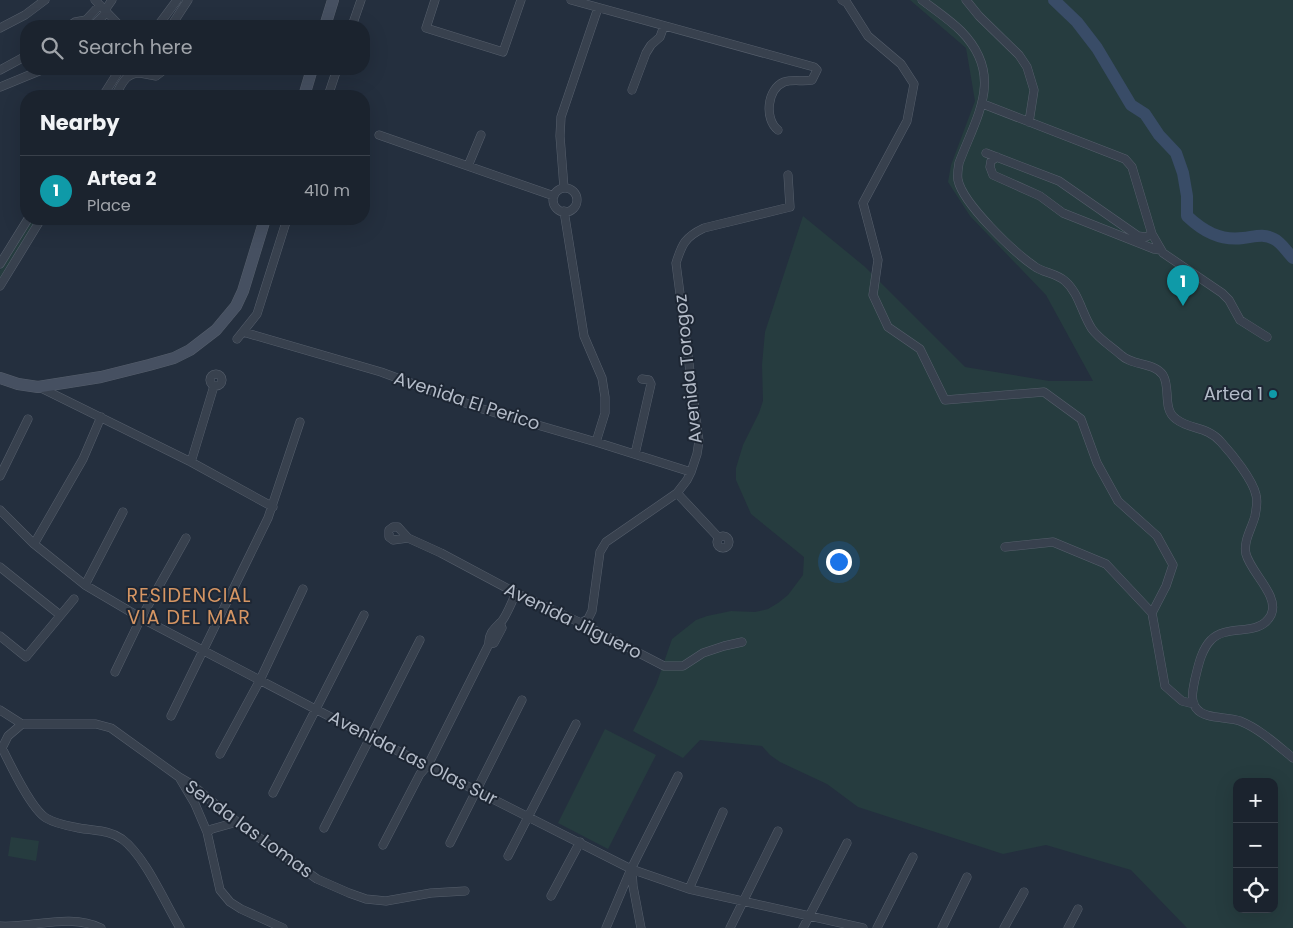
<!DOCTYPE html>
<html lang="en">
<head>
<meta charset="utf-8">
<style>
  body { margin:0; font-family:Poppins,sans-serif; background:#282f3a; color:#f1f3f6 }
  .controls { position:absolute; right:15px; bottom:15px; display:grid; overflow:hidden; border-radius:10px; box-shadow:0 5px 20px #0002 }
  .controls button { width:45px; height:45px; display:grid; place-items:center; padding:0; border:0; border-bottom:1px solid #39404a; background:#1b232e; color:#f1f3f6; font:25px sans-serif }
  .you { position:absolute; left:838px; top:561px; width:18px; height:18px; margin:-12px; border:4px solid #fff; border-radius:50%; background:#1a73e8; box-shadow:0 0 0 8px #1a73e833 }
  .badge { display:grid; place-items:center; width:32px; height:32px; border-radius:50%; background:#8ab4f8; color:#fff; font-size:16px; font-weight:700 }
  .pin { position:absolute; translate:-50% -41px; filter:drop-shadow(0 1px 2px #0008) }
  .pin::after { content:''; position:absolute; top:26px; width:18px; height:15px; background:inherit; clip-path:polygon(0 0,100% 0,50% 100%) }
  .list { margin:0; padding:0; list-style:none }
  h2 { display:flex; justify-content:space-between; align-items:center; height:65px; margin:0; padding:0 20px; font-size:21px }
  h2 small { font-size:16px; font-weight:400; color:#a0a4aa }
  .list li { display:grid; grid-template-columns:32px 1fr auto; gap:15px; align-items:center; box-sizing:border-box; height:70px; padding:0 20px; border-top:1px solid #39404a }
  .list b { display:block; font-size:19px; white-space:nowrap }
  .list p { margin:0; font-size:16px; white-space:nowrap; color:#a0a4aa }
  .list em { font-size:16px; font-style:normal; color:#a0a4aa }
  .icon { flex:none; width:28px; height:28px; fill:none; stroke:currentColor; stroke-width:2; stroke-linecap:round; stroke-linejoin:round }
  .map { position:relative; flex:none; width:1293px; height:928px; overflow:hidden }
  .search { position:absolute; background:#1b232e; box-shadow:0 5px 20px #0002; left:20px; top:20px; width:350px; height:55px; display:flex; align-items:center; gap:12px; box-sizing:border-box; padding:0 18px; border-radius:20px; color:#a0a4aa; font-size:19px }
  .panel { position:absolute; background:#1b232e; box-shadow:0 5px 20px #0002; left:20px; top:90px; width:350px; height:135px; border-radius:20px }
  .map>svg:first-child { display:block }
  .green { fill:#263c3f; fill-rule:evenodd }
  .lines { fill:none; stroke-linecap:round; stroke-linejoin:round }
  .river { stroke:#394c67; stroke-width:12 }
  .street-casing { stroke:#565f6c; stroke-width:9 }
  .secondary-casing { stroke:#565f6c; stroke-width:12 }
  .street { stroke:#38414e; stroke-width:8 }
  .secondary { stroke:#465061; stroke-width:11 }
  .culture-dot { fill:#0f9aa8; stroke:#1d2633; stroke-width:2 }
  .labels { text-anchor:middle; stroke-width:4; stroke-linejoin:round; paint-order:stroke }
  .street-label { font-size:18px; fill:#b4bcc9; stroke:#1d2633 }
  .poi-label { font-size:18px; fill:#b4bcc9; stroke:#1d2633; text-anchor:end }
  .neighbourhood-label { font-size:19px; letter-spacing:1px; fill:#d59563; stroke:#1d2633 }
</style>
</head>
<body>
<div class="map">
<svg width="1293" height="928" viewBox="0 0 1293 928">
  <rect width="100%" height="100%" fill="#242f3e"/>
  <path class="green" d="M 910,0 L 1293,0 L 1293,928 L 1187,928 L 1131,870 L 1046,845 L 1003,854 L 858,807 L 827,784 L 780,762 L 770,755 L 762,746 L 700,740 L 683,758 L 633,731 L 656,685 L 672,639 L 696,620 L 707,616 L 731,611 L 755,612 L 768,609 L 778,603 L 788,595 L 803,575 L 804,557 L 751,514 L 736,480 L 736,468 L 743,445 L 759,413 L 763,401 L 762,365 L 765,332 L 803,216 L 864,266 L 965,367 L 1049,381 L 1093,381 L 1046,295 L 970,216 L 948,182 L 951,165 L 975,101 L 966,48 ZM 1237,782 L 1274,782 L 1274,909 L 1237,909 Z
    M 31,219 L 37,219 L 0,279 L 0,270 Z
    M 605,729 L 656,755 L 608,849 L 558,823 Z
    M 11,837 L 39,841 L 36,861 L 8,856 Z"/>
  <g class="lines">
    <path class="river" d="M 1054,0 L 1077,22 L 1097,48 L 1131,105 L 1145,114 L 1159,135 L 1176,153 L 1183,173 L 1187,196 L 1187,216 C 1203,231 1220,241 1243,238 C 1254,237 1263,233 1274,239 C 1281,242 1287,252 1293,258"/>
    <g class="street-casing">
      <path id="street" d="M 95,0 L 120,26
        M 435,0 L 426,28 L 503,52 L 521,0
        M 571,0 L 814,67 L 817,70 L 812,80 C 803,82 793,79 784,82 C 767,89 764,119 778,130
        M 842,0 L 847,3 L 868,36 L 901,64 L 914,84 L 907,121 L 863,203 L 878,260 L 873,295 L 888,327 L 920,349 L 945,400 L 1044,392 L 1081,419 L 1097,463 L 1118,501 L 1157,536 L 1173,565 L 1166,586 L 1152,613
        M 922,0 C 935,10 950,20 961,31 C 1005,76 977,115 959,163 C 958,169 957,175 958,180 C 963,204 1014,252 1034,266 C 1043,273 1056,273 1065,281 C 1079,293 1082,314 1092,329 C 1099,339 1112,347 1121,355 C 1132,366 1154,362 1163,375 C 1171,388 1162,409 1176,419 C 1190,430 1207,426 1221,442 C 1232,454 1253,480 1256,495 C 1258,502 1256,510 1255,516 C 1252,528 1243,541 1246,554 C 1251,573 1280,596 1271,615 C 1259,638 1227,623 1211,640 C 1201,650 1198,667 1195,679 C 1193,689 1190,700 1196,708 C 1205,720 1227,716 1240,721 C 1260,729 1277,745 1293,758
        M 966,0 L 979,16 L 1019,55 L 1027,67 L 1034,90 L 1029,122
        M 105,10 L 112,0
        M 69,26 L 75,22 L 86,20 L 100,5
        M 93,26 L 107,12
        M 156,26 L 160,23 L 177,0
        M 171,26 L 188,0
        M 352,26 L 361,0
        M 0,28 L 25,15 L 45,0
        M 0,70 L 26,56
        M 138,70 L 140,73 L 156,76 L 165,69
        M 0,87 L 44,69
        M 632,90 L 646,53 L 651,45 L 660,37 L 664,26
        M 103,96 L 120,69
        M 115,96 C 122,84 125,73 140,73
        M 328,96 L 337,69
        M 983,104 L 1125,159 L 1132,167 L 1152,234 L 1163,253 L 1222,293 L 1229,300 L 1240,320 L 1267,337
        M 379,135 L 554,196
        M 986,153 L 1059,181 L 1138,236 L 1146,237 L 1152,234
        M 997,157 L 991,161 L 990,167 L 993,175 L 1040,196 L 1063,213 L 1154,249 L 1161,250
        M 468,166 L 481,135
        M 564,188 L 560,136 L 561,117 L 598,8
        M553 200a12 12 0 1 1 24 0a12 12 0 1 1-24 0Z
        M 564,211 L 584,336 L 602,378 L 605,397 L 605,413 L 596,442
        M 0,264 L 28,219
        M 0,286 L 41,219
        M 243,332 L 381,372 L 479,408 L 596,442 L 691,472
        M 237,339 L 257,314 L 287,219
        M210 380a6 6 0 1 1 12 0a6 6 0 1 1-12 0Z
        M 39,387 L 191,462 L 273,507
        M 635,454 L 651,384 L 649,380 L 642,379
        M 191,462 L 214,386
        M 0,476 L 28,419
        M 677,493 L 719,538
        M 0,510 L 34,544 L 85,585 L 141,618 L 317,710 L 631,869 L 689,889 L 863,928
        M717 542a6 6 0 1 1 12 0a6 6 0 1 1-12 0Z
        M 408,538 L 393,540 L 389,537 L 389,530 L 393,527 L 398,527 L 408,538 L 441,553 L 516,593 L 581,623 L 664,666 L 683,666 L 703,653 L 724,646 L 742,642
        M 34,544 L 83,459 L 101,417
        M 1005,547 L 1053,542 L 1106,564 L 1152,613 L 1165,686 L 1182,701 L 1194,704
        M 0,567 L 60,615
        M 85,585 L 123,512
        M 581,623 L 588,619 L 592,611 L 600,552 L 606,542 L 677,493 L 687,480 L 691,472 L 697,454 L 699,441 L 676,263 C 682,244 685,237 704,228 L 790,207 L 788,175
        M 0,636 L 26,657 L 74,599
        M 489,644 L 494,643 L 502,628 L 500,623
        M 115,672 L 141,618 L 186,538
        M 0,710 L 22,724 L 96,724 L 111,728 L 179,777 L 195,804 L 207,832 L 220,890 L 230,902 L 241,909 L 283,928
        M 171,716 L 268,518 L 300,422
        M 22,724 L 8,736 L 2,748 C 10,764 31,809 46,818 C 56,824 68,826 79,828 C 95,831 109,830 122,839 C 145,856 165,903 180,928
        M 220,754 L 260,680 L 303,589
        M 179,777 L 191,784 L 237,822 L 317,879 L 349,893 L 366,899 L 386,901 L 431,893 L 465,891
        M 273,793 L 364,615
        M 324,828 L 420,640
        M 207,832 L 212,829 L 237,822
        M 450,843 L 522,700
        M 383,845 L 420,774 L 428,765 L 489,644 C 488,634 494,629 500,623 C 506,618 512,601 516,593
        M 508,856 L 576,724
        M 632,871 L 633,886 L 641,928
        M 689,889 L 723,812
        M 551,896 L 580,842
        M 0,926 C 33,928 69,913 101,928
        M 606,928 L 631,869 L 678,776
        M 730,928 L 778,831
        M 803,928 L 847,843
        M 877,928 L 913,857
        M 942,928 L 967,877
        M 1004,928 L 1024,892
        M 1068,928 L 1078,909"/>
    </g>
    <g class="secondary-casing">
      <path id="secondary" d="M 325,26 L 333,0
        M 304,96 L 312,69
        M 0,378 L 18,384 L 38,387 L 101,377 L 149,365 L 174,358 L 190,350 L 216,330 L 236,306 L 243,291 L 265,219"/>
    </g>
    <use href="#street" class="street"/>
    <use href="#secondary" class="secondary"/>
  </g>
  <circle class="culture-dot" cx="1273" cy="394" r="5"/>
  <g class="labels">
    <g class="street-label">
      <text transform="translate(688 369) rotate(-96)" y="6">Avenida Torogoz</text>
      <text transform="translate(467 401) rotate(18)" y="6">Avenida El Perico</text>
      <text transform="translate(573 621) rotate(26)" y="6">Avenida Jilguero</text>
      <text transform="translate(413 758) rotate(27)" y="6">Avenida Las Olas Sur</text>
      <text transform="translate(249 829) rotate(36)" y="6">Senda las Lomas</text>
    </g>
    <g class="poi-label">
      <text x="1263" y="400">Artea 1</text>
    </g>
    <g class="neighbourhood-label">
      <text x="189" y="602">RESIDENCIAL<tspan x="189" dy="22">VIA DEL MAR</tspan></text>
    </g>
  </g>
</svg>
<div class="controls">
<button>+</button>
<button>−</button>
<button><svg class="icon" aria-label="locate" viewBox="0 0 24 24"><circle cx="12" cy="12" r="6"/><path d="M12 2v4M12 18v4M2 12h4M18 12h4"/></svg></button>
</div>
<div class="you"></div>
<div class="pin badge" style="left:1183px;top:306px;background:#0f9aa8">1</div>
<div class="search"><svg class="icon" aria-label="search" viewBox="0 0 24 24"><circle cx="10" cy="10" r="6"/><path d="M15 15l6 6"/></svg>Search here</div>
<section class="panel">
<h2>Nearby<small></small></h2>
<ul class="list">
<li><span class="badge" style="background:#0f9aa8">1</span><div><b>Artea 2</b><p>Place</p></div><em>410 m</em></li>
</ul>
</section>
</div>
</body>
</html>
